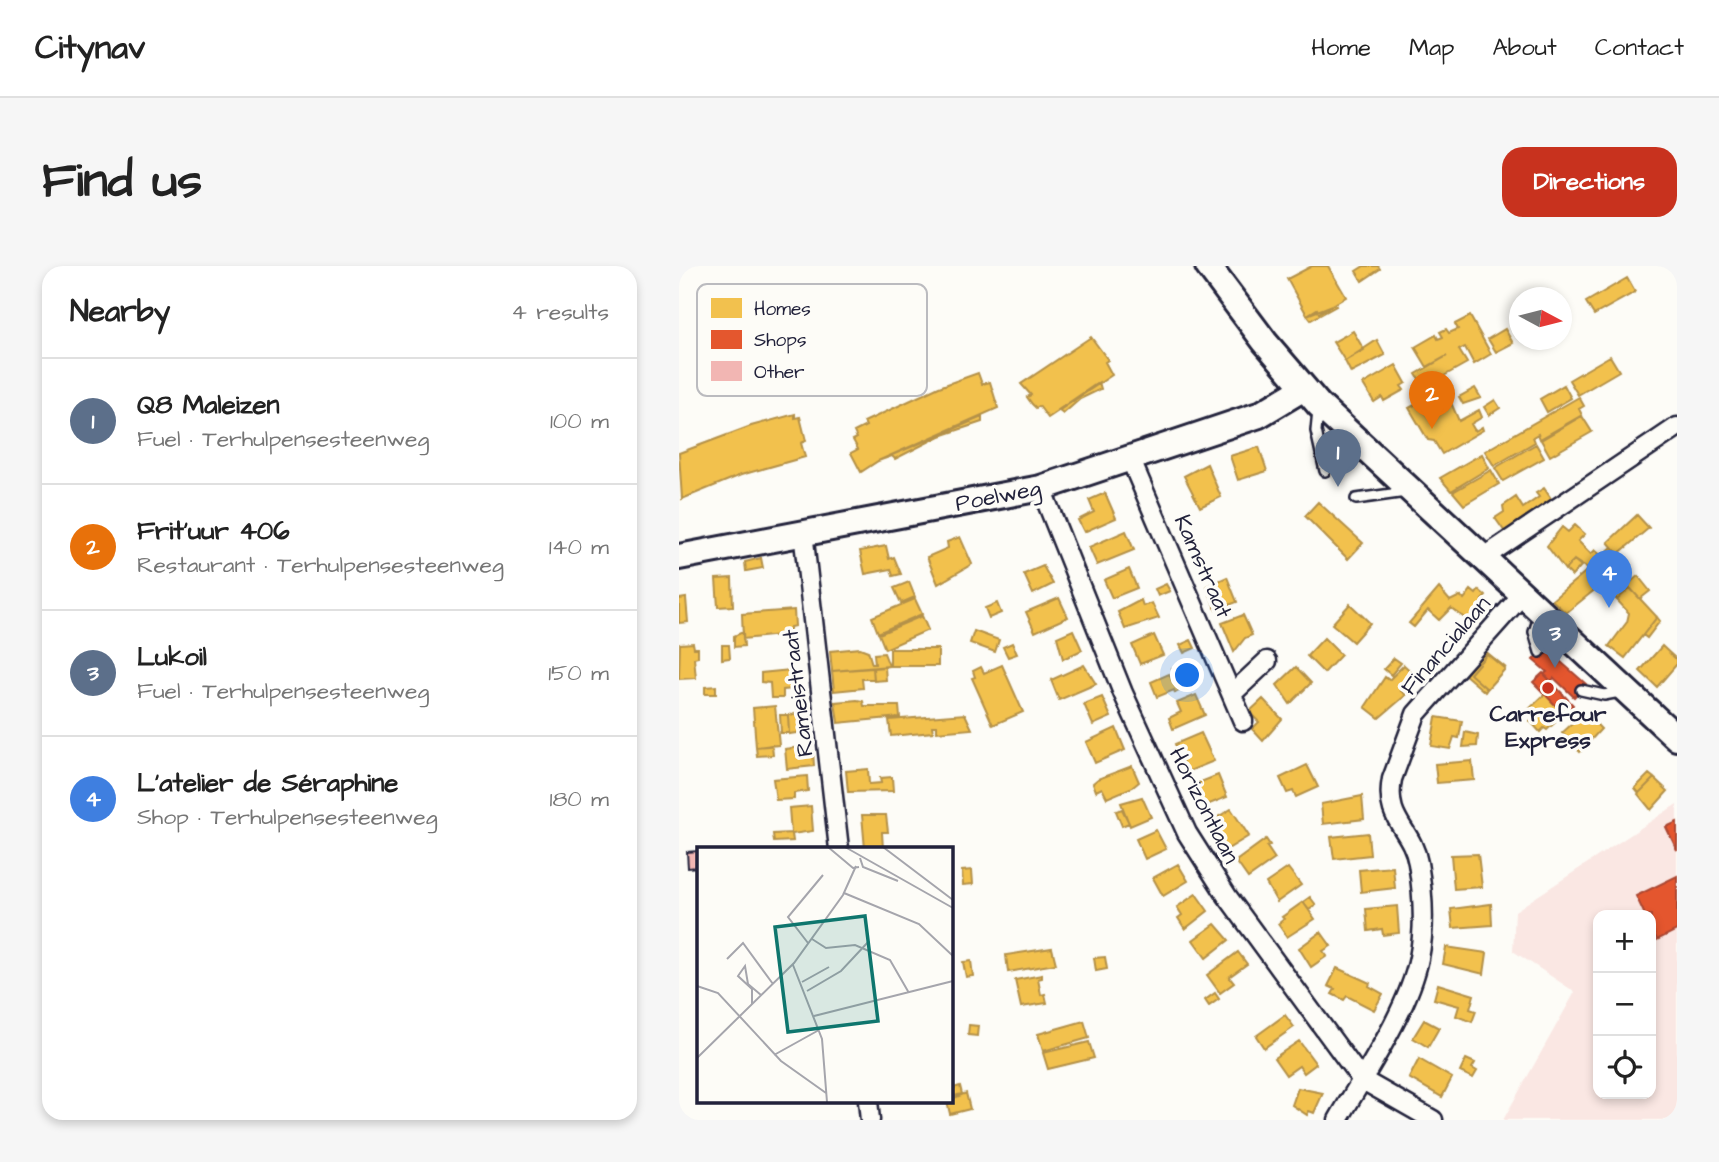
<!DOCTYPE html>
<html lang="en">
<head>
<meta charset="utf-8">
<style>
  body { margin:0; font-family:"Architects Daughter",sans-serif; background:#f6f6f6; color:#222 }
  .controls { position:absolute; right:21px; bottom:21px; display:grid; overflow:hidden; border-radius:14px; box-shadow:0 4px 10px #0003 }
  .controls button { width:63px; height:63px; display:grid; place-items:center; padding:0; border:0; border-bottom:2px solid #e0e0e0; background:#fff; color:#222; font:35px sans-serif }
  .compass { position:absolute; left:830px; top:21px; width:63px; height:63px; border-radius:50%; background:#fff; box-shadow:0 4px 10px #0003; rotate:97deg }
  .you { position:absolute; left:509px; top:410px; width:24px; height:24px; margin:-18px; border:5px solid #fff; border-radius:50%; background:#1a73e8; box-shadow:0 0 0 10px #1a73e833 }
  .badge { display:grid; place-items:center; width:46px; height:46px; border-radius:50%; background:#c8321e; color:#fff; font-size:23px; font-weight:700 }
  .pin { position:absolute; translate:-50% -58px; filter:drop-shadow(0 2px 4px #0008) }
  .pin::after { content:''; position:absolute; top:37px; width:24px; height:21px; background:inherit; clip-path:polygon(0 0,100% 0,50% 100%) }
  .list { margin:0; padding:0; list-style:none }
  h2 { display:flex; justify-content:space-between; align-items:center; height:91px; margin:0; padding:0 28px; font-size:30px }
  h2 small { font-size:23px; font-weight:400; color:#767676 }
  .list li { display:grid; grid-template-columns:46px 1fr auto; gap:21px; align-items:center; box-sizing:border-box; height:126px; padding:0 28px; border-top:2px solid #e0e0e0 }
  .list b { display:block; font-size:26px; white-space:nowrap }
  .list p { margin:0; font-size:23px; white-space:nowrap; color:#767676 }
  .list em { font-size:23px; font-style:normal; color:#767676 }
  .icon { flex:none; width:38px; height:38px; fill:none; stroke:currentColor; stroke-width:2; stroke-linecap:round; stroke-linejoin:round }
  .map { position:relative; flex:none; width:998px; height:854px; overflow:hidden; border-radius:21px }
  header { display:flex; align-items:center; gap:42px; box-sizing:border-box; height:98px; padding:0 35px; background:#fff; border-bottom:2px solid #e0e0e0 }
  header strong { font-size:33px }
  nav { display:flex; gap:38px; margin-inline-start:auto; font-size:24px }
  .intro { display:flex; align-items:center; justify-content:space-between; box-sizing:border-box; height:168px; padding:0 42px }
  h1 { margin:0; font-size:49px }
  .button { padding:18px 32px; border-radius:21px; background:#c8321e; color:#fff; font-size:24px; font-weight:700 }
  main { display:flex; gap:42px; padding:0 42px }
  aside { flex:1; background:#fff; border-radius:21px; box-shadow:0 4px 10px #0003 }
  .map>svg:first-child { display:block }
  .built { fill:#fae7e3; fill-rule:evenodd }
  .homes { fill:#f2c14e; stroke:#b49148; stroke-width:2 }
  .shops { fill:#e4572e; stroke:#aa4732; stroke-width:2 }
  .building { fill:#f2b6b3; stroke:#22223b; stroke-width:2 }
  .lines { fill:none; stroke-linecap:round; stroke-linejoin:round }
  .lane-casing { stroke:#22223b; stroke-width:14 }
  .street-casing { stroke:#22223b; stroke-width:23 }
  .secondary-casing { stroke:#22223b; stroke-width:30 }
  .lane { stroke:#fdfcf7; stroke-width:9 }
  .street { stroke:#fdfcf7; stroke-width:18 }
  .secondary { stroke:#fdfcf7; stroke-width:24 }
  .poi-dot { fill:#c8321e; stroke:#fdfcf7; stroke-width:2.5 }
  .labels { text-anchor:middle; stroke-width:7; stroke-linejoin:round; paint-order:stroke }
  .street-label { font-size:23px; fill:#22223b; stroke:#fdfcf7 }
  .poi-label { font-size:23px; font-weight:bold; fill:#22223b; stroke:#fdfcf7 }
  .inset-road { fill:none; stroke:#a5a5ac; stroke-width:2 }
  .view { fill:#0f766e; fill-opacity:0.15; stroke:#0f766e; stroke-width:3.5 }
  .inset-edge { fill:none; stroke:#22223b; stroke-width:3.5 }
  .key { fill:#fdfcf7; stroke:#bbbbbf; stroke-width:2 }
  .key-label { font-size:19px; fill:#22223b }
</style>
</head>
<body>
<header>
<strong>Citynav</strong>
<nav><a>Home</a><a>Map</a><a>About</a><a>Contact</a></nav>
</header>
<div class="intro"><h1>Find us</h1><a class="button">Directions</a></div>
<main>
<aside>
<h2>Nearby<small>4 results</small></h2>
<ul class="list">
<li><span class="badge" style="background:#5c6f8a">1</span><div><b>Q8 Maleizen</b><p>Fuel · Terhulpensesteenweg</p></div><em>100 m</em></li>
<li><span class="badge" style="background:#e8710a">2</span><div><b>Frit'uur 406</b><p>Restaurant · Terhulpensesteenweg</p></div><em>140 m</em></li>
<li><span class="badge" style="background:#5c6f8a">3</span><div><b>Lukoil</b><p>Fuel · Terhulpensesteenweg</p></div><em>150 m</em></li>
<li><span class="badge" style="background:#3f7fe0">4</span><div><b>L'atelier de Séraphine</b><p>Shop · Terhulpensesteenweg</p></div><em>180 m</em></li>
</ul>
</aside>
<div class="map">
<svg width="998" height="854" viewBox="0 0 998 854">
  <rect width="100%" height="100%" fill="#fdfcf7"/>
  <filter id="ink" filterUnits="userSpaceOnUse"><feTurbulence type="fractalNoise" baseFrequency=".0143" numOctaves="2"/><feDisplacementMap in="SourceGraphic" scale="14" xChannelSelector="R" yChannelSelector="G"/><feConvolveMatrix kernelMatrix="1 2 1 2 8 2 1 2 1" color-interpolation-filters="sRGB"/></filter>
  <g filter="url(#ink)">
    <path class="built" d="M 998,538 L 998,854 L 824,854 L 896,726 L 834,685 L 836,645 ZM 919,649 L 972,649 L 972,828 L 919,828 Z"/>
    <path class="homes" d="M 633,0 L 649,0 L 667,31 L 640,47 L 638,43 L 628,49 L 608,13 Z
      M 685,0 L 699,0 L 701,3 L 683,15 L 677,5 Z
      M 948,12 L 956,26 L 915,49 L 907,36 Z
      M 656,38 L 657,40 L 632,54 L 628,49 Z
      M 791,50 L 812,88 L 795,98 L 786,81 L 780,84 L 788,97 L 745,121 L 737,108 L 768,90 L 748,101 L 736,81 L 757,69 L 759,73 L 764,71 L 761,66 L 767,63 L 770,67 L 779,63 L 776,58 Z
      M 826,63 L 834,77 L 817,86 L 809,73 Z
      M 674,65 L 685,84 L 666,95 L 654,76 Z
      M 412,71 L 429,94 L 426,96 L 433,109 L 369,152 L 360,140 L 357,142 L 353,138 L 348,131 L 352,129 L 342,118 Z
      M 698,74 L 706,89 L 672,107 L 666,95 Z
      M 931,90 L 940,105 L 899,129 L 890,114 Z
      M 717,99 L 727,117 L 722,120 L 725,124 L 705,135 L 703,131 L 695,136 L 684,118 Z
      M 299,107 L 303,118 L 311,116 L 319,142 L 199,195 L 182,206 L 172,187 L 179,183 L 174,174 L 178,172 L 175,166 L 187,160 L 185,156 L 260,121 Z
      M 420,116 L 422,123 L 401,133 L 384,148 L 379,144 Z
      M 885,119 L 892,132 L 868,146 L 861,133 Z
      M 796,122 L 802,132 L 784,138 L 780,131 Z
      M 766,123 L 780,155 L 800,144 L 803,151 L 792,158 L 796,165 L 803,161 L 804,164 L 763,188 L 755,175 L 749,174 L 730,142 Z
      M 900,131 L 905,140 L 900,143 L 903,149 L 861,173 L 859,168 L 854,171 L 856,176 L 815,200 L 806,185 Z
      M 816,134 L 821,142 L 810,149 L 805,141 Z
      M 116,148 L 116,152 L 121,151 L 127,175 L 122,177 L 126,191 L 62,209 L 3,233 L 0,187 L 72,160 Z
      M 903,150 L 913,166 L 871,190 L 862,174 Z
      M 303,151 L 303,156 L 261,170 L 216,193 L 213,190 L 199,195 Z
      M 857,178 L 865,192 L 824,215 L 816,202 Z
      M 580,181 L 588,205 L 559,214 L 551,190 Z
      M 803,188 L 810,202 L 772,225 L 761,212 Z
      M 528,198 L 542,231 L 521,241 L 505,210 Z
      M 812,204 L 820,218 L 785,239 L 774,226 Z
      M 865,222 L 873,234 L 826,266 L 816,252 L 825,246 L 824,240 L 837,231 L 844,242 L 860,231 L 857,227 Z
      M 426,227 L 437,252 L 405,266 L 399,254 L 415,246 L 410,234 Z
      M 639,236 L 684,277 L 669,293 L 626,250 Z
      M 958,249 L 970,262 L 939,288 L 929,276 Z
      M 896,259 L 906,268 L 899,275 L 912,288 L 916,284 L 924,291 L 909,303 L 895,294 L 886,304 L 868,280 L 883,261 L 889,266 Z
      M 447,265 L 455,284 L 418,299 L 410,281 Z
      M 281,271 L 293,298 L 259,318 L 248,291 L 269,282 L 268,276 Z
      M 207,280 L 210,293 L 215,291 L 222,308 L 214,310 L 212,303 L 186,308 L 181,285 Z
      M 933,281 L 941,290 L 931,299 L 923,290 Z
      M 924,291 L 951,322 L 938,334 L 923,318 L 887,347 L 873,334 Z
      M 82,292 L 84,302 L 67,305 L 66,296 Z
      M 895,294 L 902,300 L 893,310 L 886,303 Z
      M 364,300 L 374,318 L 354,328 L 345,308 Z
      M 450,303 L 458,322 L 433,332 L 425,314 Z
      M 959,310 L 971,325 L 961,333 L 948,319 Z
      M 548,311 L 558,336 L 537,344 L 528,320 Z
      M 53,312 L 54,340 L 39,341 L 37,313 Z
      M 230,316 L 236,331 L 222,337 L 215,322 Z
      M 487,318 L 491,325 L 479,330 L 476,323 Z
      M 760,322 L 771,335 L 781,330 L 785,333 L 792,324 L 797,328 L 800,324 L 807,330 L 803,334 L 808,338 L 791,356 L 772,342 L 760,354 L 749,344 L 735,361 L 730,357 Z
      M 951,322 L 978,351 L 946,392 L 930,380 L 948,356 L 950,347 L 938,334 Z
      M 7,332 L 9,356 L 0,357 L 0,333 Z
      M 380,332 L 389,351 L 356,366 L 347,346 Z
      M 236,333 L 243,348 L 199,367 L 193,351 Z
      M 462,334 L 464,340 L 473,337 L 480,352 L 446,363 L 439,346 Z
      M 318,337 L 322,347 L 310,352 L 306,342 Z
      M 671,338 L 691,357 L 674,376 L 653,358 Z
      M 115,344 L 116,360 L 111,361 L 111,368 L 64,373 L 63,348 Z
      M 564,349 L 573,369 L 566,372 L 555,386 L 543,357 Z
      M 243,350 L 249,364 L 206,383 L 200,368 Z
      M 978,351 L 981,355 L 968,372 L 964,369 Z
      M 394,364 L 403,384 L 384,393 L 378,371 Z
      M 295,365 L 320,374 L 316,386 L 291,377 Z
      M 64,366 L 65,380 L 55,381 L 55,370 Z
      M 475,369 L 484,389 L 461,398 L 453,379 Z
      M 645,372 L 662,389 L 645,407 L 628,390 Z
      M 512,374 L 516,382 L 505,387 L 501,379 Z
      M 14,377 L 15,382 L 19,382 L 19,391 L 15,392 L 17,412 L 0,413 L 1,378 Z
      M 333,377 L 338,388 L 329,391 L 324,381 Z
      M 43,379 L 50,379 L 51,392 L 43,393 Z
      M 983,380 L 998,394 L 998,398 L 978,421 L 961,405 Z
      M 181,382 L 189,385 L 193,398 L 196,398 L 195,388 L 205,387 L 210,400 L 153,405 L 151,385 Z
      M 211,383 L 259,383 L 259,400 L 211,400 Z
      M 805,384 L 827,402 L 808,388 L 791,408 L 808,423 L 806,426 L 785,408 Z
      M 808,388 L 826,403 L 808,423 L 791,408 Z
      M 715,392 L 722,397 L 712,409 L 705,403 Z
      M 505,397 L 514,417 L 496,427 L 495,424 L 478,431 L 472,416 L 490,408 L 493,414 L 497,412 L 493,402 Z
      M 323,399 L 344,446 L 314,459 L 293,412 L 296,411 L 294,405 L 302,401 L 305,407 Z
      M 405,399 L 417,418 L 380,434 L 372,414 Z
      M 725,399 L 736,409 L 722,425 L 727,429 L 700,452 L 686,441 L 706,411 L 710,414 Z
      M 206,401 L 207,414 L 195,415 L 194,402 Z
      M 617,401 L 632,417 L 611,438 L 598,419 Z
      M 194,402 L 195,413 L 183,413 L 184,422 L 155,425 L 153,405 Z
      M 111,404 L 114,423 L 104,424 L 104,432 L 92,432 L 91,417 L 82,416 L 82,407 Z
      M 37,420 L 37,428 L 26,428 L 26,421 Z
      M 866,428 L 885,448 L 868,464 L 865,462 L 861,466 L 851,455 L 855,452 L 849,444 Z
      M 517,429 L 526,449 L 494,463 L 490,452 L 502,446 L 498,437 Z
      M 423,431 L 432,451 L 414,459 L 405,438 Z
      M 584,433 L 603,453 L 584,475 L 573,463 L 580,456 L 570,446 Z
      M 178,434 L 184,435 L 185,440 L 220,440 L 221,451 L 159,457 L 156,436 Z
      M 96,440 L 100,479 L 77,481 L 74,442 Z
      M 130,446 L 132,465 L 110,468 L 109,449 Z
      M 906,446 L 922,463 L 901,486 L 883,467 Z
      M 286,448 L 293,463 L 258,466 L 258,460 L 253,460 L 254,466 L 212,470 L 210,454 Z
      M 101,449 L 109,449 L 110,467 L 102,467 Z
      M 757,451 L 783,455 L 780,472 L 775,471 L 771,483 L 752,480 Z
      M 437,462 L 446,484 L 416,497 L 407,476 Z
      M 786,466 L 799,469 L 798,480 L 784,481 Z
      M 522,467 L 535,495 L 508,506 L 496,478 Z
      M 93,479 L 94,489 L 78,490 L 77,481 Z
      M 124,481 L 124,485 L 134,485 L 135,500 L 108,503 L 106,483 Z
      M 793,495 L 795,514 L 758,517 L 756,498 Z
      M 628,499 L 639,521 L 617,531 L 614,525 L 608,527 L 601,512 Z
      M 453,500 L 460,516 L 454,521 L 428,532 L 423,522 L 417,525 L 414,517 L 419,513 Z
      M 189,503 L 190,518 L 202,517 L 201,512 L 213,511 L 214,525 L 169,526 L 167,505 Z
      M 970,508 L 975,512 L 960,527 L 956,522 Z
      M 539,509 L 548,531 L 523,541 L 514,519 Z
      M 128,510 L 129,525 L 115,527 L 115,533 L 97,534 L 94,513 Z
      M 975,512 L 989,525 L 972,544 L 959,528 Z
      M 683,530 L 685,553 L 644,558 L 642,538 Z
      M 463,531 L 472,551 L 451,560 L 442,537 Z
      M 132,540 L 134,565 L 113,568 L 114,575 L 95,576 L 94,568 L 112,567 L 110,542 Z
      M 443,543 L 450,557 L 443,560 L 437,545 Z
      M 552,543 L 570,570 L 547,584 L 534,554 Z
      M 183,549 L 207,549 L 209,566 L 203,566 L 204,583 L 186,583 Z
      M 477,564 L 487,583 L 466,593 L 457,573 Z
      M 689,567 L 691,589 L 655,593 L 652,571 Z
      M 587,573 L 591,579 L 588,581 L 596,593 L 569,612 L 557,595 Z
      M 799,588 L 803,621 L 775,623 L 772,589 Z
      M 499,598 L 509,615 L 484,630 L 474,612 Z
      M 714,601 L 716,622 L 682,626 L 680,604 Z
      M 609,602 L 622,619 L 598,636 L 587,617 Z
      M 293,604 L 294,618 L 284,619 L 283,605 Z
      M 517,628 L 529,645 L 506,663 L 499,652 L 503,649 L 498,641 Z
      M 631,631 L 637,639 L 630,644 L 624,636 Z
      M 624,636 L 636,653 L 608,671 L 599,658 L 605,653 L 603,651 Z
      M 812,638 L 813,659 L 774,662 L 772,643 Z
      M 718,640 L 720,667 L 704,669 L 703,663 L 689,665 L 687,643 Z
      M 536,658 L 550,674 L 527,692 L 514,674 Z
      M 642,666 L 652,680 L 644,685 L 648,690 L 632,701 L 620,682 Z
      M 767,681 L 808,687 L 805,708 L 764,698 Z
      M 373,682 L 377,698 L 329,706 L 327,689 Z
      M 559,686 L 568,698 L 550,711 L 555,717 L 541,727 L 528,709 Z
      M 426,691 L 428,703 L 417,705 L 415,692 Z
      M 292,695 L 294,710 L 287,711 L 284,696 Z
      M 658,702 L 691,717 L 690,720 L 704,728 L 695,744 L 668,730 L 665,734 L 653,728 L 656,723 L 649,720 Z
      M 363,709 L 363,712 L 359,713 L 362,729 L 366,728 L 368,737 L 342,741 L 336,714 Z
      M 759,718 L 795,729 L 791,743 L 797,745 L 793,756 L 777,750 L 780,740 L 755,733 Z
      M 536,727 L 540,733 L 530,740 L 526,734 Z
      M 606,749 L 615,761 L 585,782 L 577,770 Z
      M 745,754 L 760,762 L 749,781 L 734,772 Z
      M 405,755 L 410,772 L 364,785 L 359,768 Z
      M 290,759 L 299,760 L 298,770 L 289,769 Z
      M 620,775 L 637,798 L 625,807 L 620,800 L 607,809 L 595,792 Z
      M 410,776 L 415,792 L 369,803 L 364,787 Z
      M 740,793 L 773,812 L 763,831 L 730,812 Z
      M 787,793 L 796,797 L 793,802 L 798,805 L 794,812 L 781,806 Z
      M 281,820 L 283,828 L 271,831 L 271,823 Z
      M 619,822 L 644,827 L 635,847 L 630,845 L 628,849 L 613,839 Z
      M 287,827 L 291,843 L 271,848 L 268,835 Z"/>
    <path class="shops" d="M 865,381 L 907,418 L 895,431 L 875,412 L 872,415 L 865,408 L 868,406 L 854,394 Z
      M 864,407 L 894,439 L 885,448 L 854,416 Z
      M 998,556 L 998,584 L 987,561 Z
      M 998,610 L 998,664 L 978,674 L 972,661 L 972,649 L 966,649 L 957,630 Z"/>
    <path class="building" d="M 19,585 L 19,601 L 9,602 L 8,586 Z"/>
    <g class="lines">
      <g class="lane-casing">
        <path id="lane" d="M 639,145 L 637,165 L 646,205
          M 677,233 L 727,226
          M 861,386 L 855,366 L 861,348
          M 902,424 L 925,429 L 941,426"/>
      </g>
      <g class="street-casing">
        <path id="street" d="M 451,192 L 564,455
          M 362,222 L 444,427 L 508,567 L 548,630 L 682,813 L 754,854
          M 124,266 L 160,583
          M 804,292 L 998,161
          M 554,427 L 588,395
          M 189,835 L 191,854
          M 659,854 C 685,809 730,743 740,692 C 746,662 744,627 739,597 C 733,562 705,555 713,513 L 737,448 L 843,329"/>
      </g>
      <g class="secondary-casing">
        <path id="secondary" d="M 529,0 L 586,76 L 640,139 L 998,472
          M 0,291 L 362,222 L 580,149 L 625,122"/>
      </g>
      <use href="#lane" class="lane"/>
      <use href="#street" class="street"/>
      <use href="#secondary" class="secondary"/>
    </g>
  </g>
  <circle class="poi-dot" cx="869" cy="422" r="7"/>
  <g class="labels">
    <g class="street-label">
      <text transform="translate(319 229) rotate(-11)" y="8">Poelweg</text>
      <text transform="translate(525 300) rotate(66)" y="8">Kamstraat</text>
      <text transform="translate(766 379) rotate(-49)" y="8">Financialaan</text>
      <text transform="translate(118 427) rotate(-97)" y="8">Rameistraat</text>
      <text transform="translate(526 539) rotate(63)" y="8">Horizontlaan</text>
    </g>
    <g class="poi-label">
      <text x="869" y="455">Carrefour<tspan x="869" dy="26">Express</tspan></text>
    </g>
  </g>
  <g transform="translate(18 581)">
    <rect width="256" height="256" fill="#fdfcf7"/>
    <path class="inset-road" d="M 131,0 L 156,21 L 162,20M 148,0 L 256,61M 186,0 L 256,53M 163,11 L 166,20 L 201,34M 147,46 L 222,77 L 256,109M 115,92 L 129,101 L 158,98 L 193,113 L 212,146M 111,96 L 91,70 L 126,28M 30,112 L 46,96 L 76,137M 96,118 L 125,192 L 130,255M 105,135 L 132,120M 0,139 L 21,146 L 84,214 L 129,246M 110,144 L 144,124 L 172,94M 55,157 L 55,142 L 41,129 L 48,119 L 51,137 L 64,148M 117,169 L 256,134M 77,208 L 122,183M 0,211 L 97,116 L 146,48 L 159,19"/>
    <path class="view" d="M 168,69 L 181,174 L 91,185 L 78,80 Z"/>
    <rect width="256" height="256" class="inset-edge"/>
  </g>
  <rect x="18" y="18" width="230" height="112" rx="10" class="key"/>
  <rect x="32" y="32" width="31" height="20" fill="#f2c14e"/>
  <rect x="32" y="64" width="31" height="19" fill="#e4572e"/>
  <rect x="32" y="95" width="31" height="20" fill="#f2b6b3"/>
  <g class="key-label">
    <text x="75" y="49">Homes</text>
    <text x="75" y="80">Shops</text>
    <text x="75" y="112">Other</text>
  </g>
</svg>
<div class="controls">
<button>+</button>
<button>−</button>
<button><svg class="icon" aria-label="locate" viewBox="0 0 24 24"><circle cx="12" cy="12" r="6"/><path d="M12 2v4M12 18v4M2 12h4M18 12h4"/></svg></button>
</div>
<svg class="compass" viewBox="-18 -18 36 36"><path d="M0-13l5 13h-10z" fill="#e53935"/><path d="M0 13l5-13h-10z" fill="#767676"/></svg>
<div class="you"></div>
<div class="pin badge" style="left:659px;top:221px;background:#5c6f8a">1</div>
<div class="pin badge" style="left:753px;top:163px;background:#e8710a">2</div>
<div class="pin badge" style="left:876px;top:402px;background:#5c6f8a">3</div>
<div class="pin badge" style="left:930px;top:342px;background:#3f7fe0">4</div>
</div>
</main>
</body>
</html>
